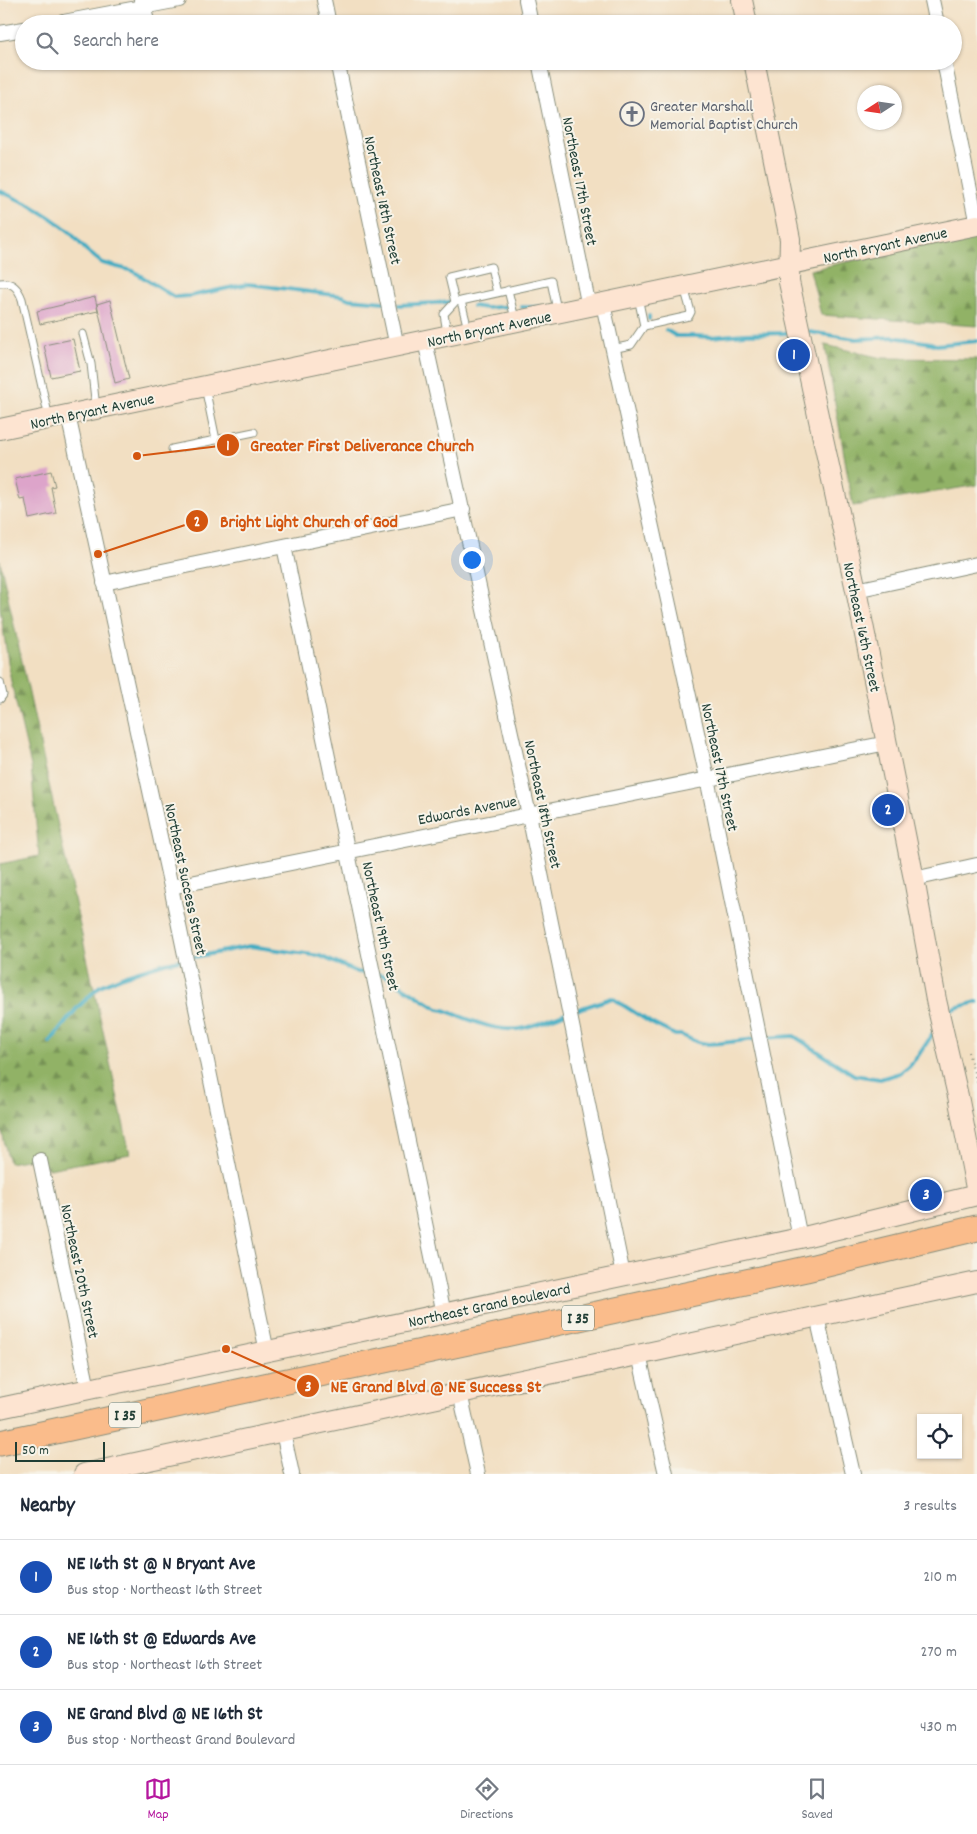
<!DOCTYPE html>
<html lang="en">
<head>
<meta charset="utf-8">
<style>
  body { margin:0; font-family:Dekko,sans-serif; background:#f2f2f3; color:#1f2937 }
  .controls { position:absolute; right:15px; bottom:15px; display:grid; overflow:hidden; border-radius:0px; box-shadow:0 1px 4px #0004 }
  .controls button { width:45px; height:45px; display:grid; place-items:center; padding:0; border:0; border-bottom:1px solid #e0e1e3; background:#fff; color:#1f2937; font:25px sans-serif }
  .compass { position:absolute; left:857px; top:85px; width:45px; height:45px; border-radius:50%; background:#fff; box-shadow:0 1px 4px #0004; rotate:258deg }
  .scale { position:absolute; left:15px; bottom:12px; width:90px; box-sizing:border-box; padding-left:5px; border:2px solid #1f3d34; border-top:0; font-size:14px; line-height:18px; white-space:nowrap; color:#1f3d34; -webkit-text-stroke:4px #f7f3e8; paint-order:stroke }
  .you { position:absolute; left:471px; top:559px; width:18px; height:18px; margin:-12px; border:4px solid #fff; border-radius:50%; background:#1a73e8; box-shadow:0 0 0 8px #1a73e833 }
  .badge { display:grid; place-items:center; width:32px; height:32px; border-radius:50%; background:#b5179e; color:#fff; font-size:16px; font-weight:700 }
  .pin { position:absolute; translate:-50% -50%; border:2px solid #fff; box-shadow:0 1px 5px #0006 }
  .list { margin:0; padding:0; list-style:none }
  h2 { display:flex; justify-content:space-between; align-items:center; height:65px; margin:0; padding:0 20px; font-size:21px }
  h2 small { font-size:16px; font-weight:400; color:#747a83 }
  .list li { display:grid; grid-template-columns:32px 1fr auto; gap:15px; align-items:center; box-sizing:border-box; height:75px; padding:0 20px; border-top:1px solid #e0e1e3 }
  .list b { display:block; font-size:19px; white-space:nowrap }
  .list p { margin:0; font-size:16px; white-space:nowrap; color:#747a83 }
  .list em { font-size:16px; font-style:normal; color:#747a83 }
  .icon { flex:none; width:28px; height:28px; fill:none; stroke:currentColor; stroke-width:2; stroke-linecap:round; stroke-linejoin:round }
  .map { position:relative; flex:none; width:977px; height:1474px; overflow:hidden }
  .search { position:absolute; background:#fff; box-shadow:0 1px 4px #0004; left:15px; right:15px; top:15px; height:55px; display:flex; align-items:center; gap:12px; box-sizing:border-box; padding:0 18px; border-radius:28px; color:#747a83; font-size:19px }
  .sheet { height:290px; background:#fff }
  nav { display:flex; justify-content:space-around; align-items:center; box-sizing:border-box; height:70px; border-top:1px solid #e0e1e3; background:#fff; font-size:14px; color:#747a83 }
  nav a { display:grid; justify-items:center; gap:2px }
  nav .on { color:#b5179e }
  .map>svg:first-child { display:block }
  .forest { fill:url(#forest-firs); stroke:#58784d }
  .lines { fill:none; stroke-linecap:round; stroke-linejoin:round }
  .stream { stroke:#42acc2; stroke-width:4 }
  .building { fill:#dda4ca }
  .lane-casing { stroke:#888e7b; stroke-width:9 }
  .street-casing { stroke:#888e7b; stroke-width:16 }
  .secondary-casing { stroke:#888e7b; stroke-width:22 }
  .highway-casing { stroke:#888e7b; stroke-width:27 }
  .path { stroke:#888e7b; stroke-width:2; stroke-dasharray:1 4; stroke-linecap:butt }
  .lane { stroke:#fff; stroke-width:7 }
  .street { stroke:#fff; stroke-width:14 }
  .secondary { stroke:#fde4d1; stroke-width:20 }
  .highway { stroke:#fabc8b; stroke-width:25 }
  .labels { text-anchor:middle; stroke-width:4; stroke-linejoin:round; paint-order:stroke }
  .shield { fill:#f7f3e8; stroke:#60746a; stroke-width:1 }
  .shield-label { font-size:15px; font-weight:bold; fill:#1f3d34 }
  .worship-label { font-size:16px; fill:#5b616d; stroke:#f7f3e8; text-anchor:start }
  .street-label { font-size:16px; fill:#1f3d34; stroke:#f7f3e8 }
  .leader { fill:none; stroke:#d45610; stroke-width:2 }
  .callout-dot { fill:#d45610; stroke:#f7f3e8; stroke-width:2 }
  .mark-label { font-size:15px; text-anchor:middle; font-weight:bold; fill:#fff }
  .callout-label { font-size:18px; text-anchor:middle; font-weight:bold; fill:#d45610; stroke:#f7f3e8; stroke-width:4; stroke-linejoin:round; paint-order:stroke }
</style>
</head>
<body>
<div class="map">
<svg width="977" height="1474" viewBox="0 0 977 1474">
  <defs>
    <pattern id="forest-firs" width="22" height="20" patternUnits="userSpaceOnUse" patternTransform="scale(1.25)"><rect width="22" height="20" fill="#91b266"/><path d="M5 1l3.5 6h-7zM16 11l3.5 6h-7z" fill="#769255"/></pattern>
  </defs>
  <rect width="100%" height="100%" fill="#f7f3e8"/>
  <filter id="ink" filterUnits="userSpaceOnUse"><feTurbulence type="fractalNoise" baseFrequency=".02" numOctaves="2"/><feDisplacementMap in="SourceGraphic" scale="10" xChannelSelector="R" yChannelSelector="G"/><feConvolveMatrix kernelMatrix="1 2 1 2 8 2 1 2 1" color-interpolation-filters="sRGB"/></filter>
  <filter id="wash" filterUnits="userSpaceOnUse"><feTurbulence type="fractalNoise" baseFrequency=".0096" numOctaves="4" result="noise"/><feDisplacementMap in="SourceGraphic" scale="20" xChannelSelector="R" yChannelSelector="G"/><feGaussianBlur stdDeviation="1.12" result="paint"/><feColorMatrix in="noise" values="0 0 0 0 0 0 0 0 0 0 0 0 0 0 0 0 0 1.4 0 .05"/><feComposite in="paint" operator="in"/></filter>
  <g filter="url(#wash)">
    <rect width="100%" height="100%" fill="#f2dfc2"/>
    <path class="forest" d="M 977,233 L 977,326 L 821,315 L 810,270 Z
      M 825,345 L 882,358 L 977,359 L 977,485 L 853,506 Z
      M 0,561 L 130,1154 L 49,1169 L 31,1159 L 9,1163 L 0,1123 L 0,864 L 39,856 L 31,766 L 11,682 L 0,608 Z"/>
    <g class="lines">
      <path class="stream" d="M 0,191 L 30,205 L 51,218 L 69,231 L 86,250 L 102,263 L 133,271 L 174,297 L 190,296 L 248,284 L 342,296 L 349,299 L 384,302
        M 399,305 L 452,302
        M 473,306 L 486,308 L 512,306
        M 522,307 L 540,307
        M 649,316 L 649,319
        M 666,330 L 676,336 L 696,336 L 711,337 L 744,334 L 789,333
        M 809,332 L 856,339 L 893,337 L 931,343 L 936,345 L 977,341
        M 377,974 L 386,976 L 438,1009 L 444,1010 C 469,1019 491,1031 518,1029 C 533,1027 552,1018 566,1013
        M 573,1011 L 612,998 L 651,1023 L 675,1035 L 681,1035 L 697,1042 L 708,1044 L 721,1043 L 756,1039
        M 945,1014 L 955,1008 L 977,1002
        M 763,1038 L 794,1036 L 854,1075 L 880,1079 L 900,1073 L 909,1066 L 918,1056 L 936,1029
        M 50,1042 L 77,1008 L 100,986 L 126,975 L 165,963 L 250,946 L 320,956 L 357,972 L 370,973"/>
    </g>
    <g id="blocks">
      <path class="building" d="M 95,297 L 98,311 L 40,324 L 37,311 Z
        M 110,300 L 129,379 L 115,383 L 97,304 Z
        M 73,339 L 80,371 L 51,377 L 44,345 Z
        M 51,471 L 55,486 L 51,487 L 56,513 L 29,519 L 25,499 L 20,500 L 15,479 Z"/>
    </g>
  </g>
  <g filter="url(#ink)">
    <use href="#blocks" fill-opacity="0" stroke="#888e7b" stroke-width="1"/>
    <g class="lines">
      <g class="lane-casing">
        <path id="lane" d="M 0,283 C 12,281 18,288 22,299 L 49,418
          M 508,290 L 515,319
          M 638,297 L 644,326
          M 461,301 L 551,281 L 557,310
          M 455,302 L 449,277 L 491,267 L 497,293
          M 447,333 L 444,314 L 455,302 L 461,301 L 468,329
          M 83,334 L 91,364 L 96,408
          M 612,349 L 631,345 L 644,326 L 689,316 L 691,312 L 684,287
          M 205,387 L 216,440
          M 172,449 L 254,432
          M 0,682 L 3,695 L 0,699"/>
      </g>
      <g class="street-casing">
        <path id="street" d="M 141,0 L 148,24
          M 324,0 L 329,24
          M 526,0 L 531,24
          M 932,0 L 937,24
          M 53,24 L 179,0
          M 0,33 L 24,29
          M 337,61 L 397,347
          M 539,61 L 589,307
          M 944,61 L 977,225
          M 603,304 L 707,778 L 800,1238
          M 425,341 L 529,815 L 623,1275
          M 68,415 L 171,887 L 267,1352
          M 284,546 L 444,1314
          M 104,583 L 463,509
          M 856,590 L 977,564
          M 914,879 L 977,865
          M 171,887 L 887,743
          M 40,1160 L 88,1389
          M 817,1317 L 853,1474
          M 639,1355 L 666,1474
          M 460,1393 L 478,1474
          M 283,1432 L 292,1474"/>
      </g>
      <g class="secondary-casing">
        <path id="secondary" d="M 742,0 L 747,24
          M 754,61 L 790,239 L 789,282 L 856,590 L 914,879 L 936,1000 L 958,1096 L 977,1193
          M 0,429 L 977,225
          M 0,1408 L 800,1238 L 977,1195
          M 84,1474 L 977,1282"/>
      </g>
      <g class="highway-casing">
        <path id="highway" d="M 0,1443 L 806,1269 L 977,1228"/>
      </g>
      <path class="path" d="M 968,1052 L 977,1083"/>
      <use href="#lane" class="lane"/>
      <use href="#street" class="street"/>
      <use href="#secondary" class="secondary"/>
      <use href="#highway" class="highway"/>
    </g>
  </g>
  <defs>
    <g id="church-ring" transform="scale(1.25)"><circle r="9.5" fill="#f7f3e8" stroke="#6b7280" stroke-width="1.5"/><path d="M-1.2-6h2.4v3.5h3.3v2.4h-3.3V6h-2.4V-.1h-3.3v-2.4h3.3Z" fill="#6b7280"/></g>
  </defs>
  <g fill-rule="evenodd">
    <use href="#church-ring" x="632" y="114"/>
  </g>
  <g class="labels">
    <g class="shield">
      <rect x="562" y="1305.5" width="32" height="25" rx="4"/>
      <rect x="109" y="1402.5" width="32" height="25" rx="4"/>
    </g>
    <g class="shield-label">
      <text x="578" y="1323">I 35</text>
      <text x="125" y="1420">I 35</text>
    </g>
    <g class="worship-label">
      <text x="650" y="111">Greater Marshall<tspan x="650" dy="18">Memorial Baptist Church</tspan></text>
    </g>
    <g class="street-label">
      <text transform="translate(581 181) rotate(79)" y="6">Northeast 17th Street</text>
      <text transform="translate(384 200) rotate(78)" y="6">Northeast 18th Street</text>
      <text transform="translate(885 244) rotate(-12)" y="6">North Bryant Avenue</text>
      <text transform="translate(489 328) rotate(-12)" y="6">North Bryant Avenue</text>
      <text transform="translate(92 410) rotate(-12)" y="6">North Bryant Avenue</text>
      <text transform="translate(863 627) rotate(78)" y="6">Northeast 16th Street</text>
      <text transform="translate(721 767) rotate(78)" y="6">Northeast 17th Street</text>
      <text transform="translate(544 804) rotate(78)" y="6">Northeast 18th Street</text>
      <text transform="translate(467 809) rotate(-11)" y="6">Edwards Avenue</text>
      <text transform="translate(187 879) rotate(78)" y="6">Northeast Success Street</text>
      <text transform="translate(382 926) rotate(78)" y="6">Northeast 19th Street</text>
      <text transform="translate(81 1271) rotate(78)" y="6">Northeast 20th Street</text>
      <text transform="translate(489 1304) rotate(-12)" y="6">Northeast Grand Boulevard</text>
    </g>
  </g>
  <path class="leader" d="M137 456L228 445M98 554L197 521M226 1349L308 1386"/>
  <g class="callout-dot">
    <circle cx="137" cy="456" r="5"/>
    <circle cx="98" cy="554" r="5"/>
    <circle cx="226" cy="1349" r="5"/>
    <circle cx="228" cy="445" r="12"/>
    <circle cx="197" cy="521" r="12"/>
    <circle cx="308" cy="1386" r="12"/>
  </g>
  <g class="mark-label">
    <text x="228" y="450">1</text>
    <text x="197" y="526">2</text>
    <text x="308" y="1391">3</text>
  </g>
  <g class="callout-label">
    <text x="362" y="451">Greater First Deliverance Church</text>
    <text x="309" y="527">Bright Light Church of God</text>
    <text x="436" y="1392">NE Grand Blvd @ NE Success St</text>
  </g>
</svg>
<div class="controls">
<button><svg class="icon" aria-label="locate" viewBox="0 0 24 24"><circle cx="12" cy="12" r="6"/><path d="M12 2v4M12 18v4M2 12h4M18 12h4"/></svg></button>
</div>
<svg class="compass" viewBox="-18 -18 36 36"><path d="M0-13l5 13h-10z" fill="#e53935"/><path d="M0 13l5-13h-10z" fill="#747a83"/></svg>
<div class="scale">50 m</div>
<div class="you"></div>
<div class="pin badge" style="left:794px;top:355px;background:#1a4fb4">1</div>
<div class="pin badge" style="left:888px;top:810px;background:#1a4fb4">2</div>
<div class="pin badge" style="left:926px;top:1195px;background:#1a4fb4">3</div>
<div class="search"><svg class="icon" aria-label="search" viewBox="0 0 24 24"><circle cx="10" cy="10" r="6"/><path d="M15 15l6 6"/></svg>Search here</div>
</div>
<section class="sheet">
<h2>Nearby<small>3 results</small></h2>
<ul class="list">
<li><span class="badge" style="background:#1a4fb4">1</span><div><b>NE 16th St @ N Bryant Ave</b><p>Bus stop · Northeast 16th Street</p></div><em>210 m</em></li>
<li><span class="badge" style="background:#1a4fb4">2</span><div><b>NE 16th St @ Edwards Ave</b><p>Bus stop · Northeast 16th Street</p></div><em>270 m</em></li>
<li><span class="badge" style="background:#1a4fb4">3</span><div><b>NE Grand Blvd @ NE 16th St</b><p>Bus stop · Northeast Grand Boulevard</p></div><em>430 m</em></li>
</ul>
</section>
<nav>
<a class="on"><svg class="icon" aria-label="map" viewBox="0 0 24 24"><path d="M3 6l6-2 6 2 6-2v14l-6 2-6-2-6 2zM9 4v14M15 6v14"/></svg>Map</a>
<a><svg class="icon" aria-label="directions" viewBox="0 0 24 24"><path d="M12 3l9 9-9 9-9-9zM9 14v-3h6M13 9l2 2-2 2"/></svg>Directions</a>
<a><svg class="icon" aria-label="saved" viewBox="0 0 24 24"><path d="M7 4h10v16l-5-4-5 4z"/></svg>Saved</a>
</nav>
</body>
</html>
